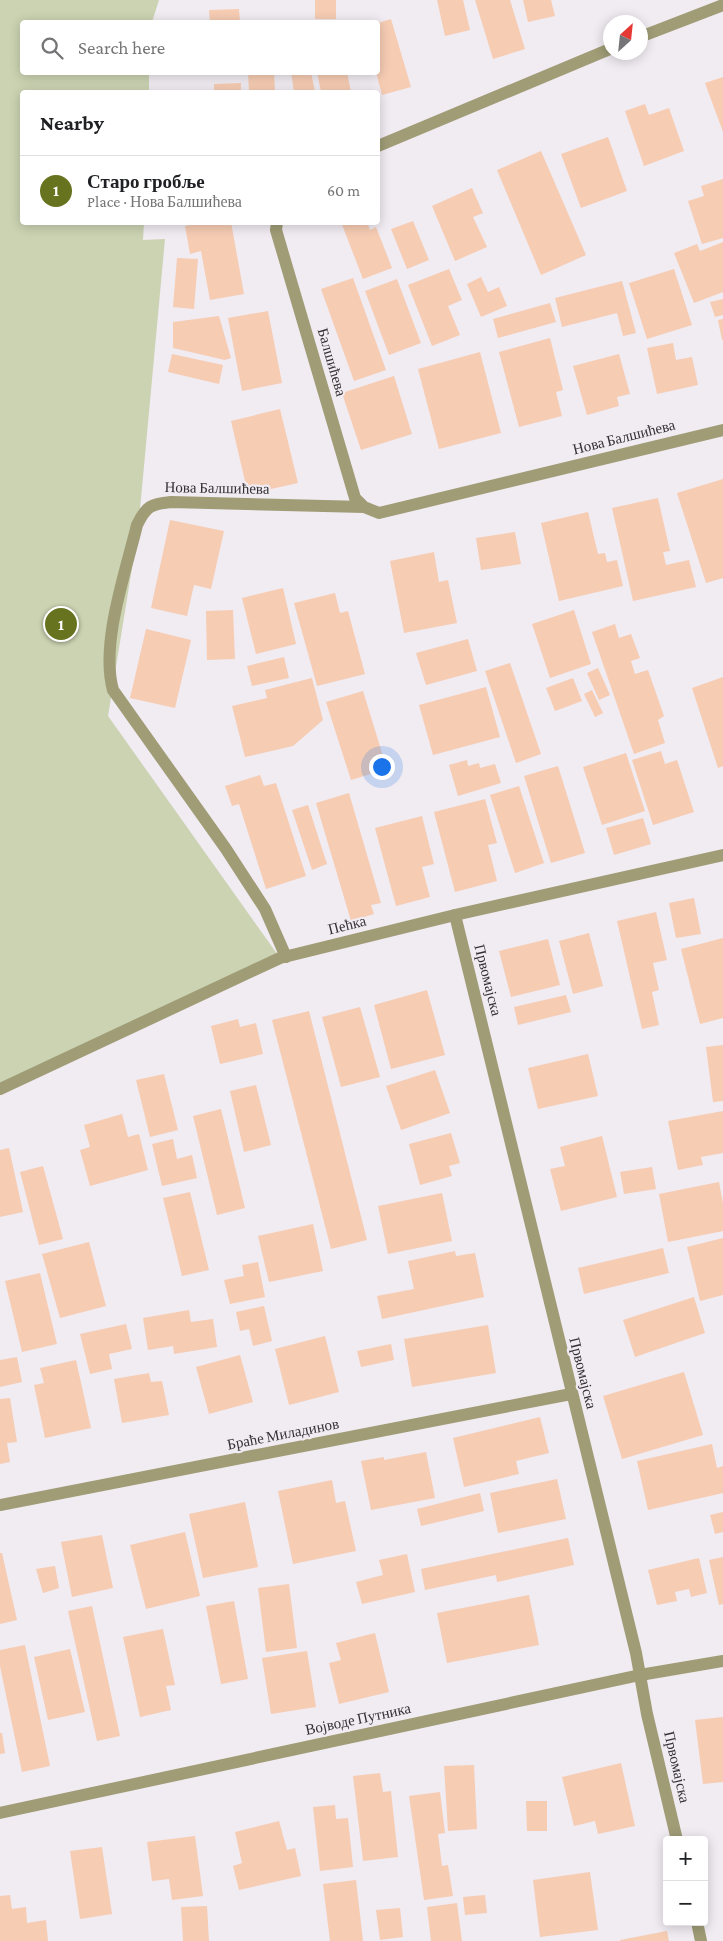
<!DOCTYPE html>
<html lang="en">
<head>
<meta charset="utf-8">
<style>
  body { margin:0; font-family:"Crimson Pro",serif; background:#f2f2f2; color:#202124 }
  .controls { position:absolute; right:15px; bottom:15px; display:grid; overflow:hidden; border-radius:5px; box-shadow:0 2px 12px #0003 }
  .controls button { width:45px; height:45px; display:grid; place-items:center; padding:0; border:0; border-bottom:1px solid #e0e0e0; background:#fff; color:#202124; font:25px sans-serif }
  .compass { position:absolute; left:603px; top:15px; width:45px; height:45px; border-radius:50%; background:#fff; box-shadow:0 2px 12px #0003; rotate:27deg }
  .you { position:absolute; left:381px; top:766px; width:18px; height:18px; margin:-12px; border:4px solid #fff; border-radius:50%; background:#1a73e8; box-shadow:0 0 0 8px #1a73e833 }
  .badge { display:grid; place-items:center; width:32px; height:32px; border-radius:50%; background:#67731e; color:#fff; font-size:16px; font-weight:700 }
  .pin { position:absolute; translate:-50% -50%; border:2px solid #fff; box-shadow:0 1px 5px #0006 }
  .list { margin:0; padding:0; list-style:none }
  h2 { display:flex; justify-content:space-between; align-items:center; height:65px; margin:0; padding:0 20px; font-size:21px }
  h2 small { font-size:16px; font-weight:400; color:#757577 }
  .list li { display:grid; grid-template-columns:32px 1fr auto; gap:15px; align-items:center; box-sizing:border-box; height:70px; padding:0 20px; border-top:1px solid #e0e0e0 }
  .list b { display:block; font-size:19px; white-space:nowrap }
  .list p { margin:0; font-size:16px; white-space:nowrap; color:#757577 }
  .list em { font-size:16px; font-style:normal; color:#757577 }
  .icon { flex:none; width:28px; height:28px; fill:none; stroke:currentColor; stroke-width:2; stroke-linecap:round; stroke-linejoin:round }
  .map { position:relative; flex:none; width:723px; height:1941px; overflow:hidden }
  .search { position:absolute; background:#fff; box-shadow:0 2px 12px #0003; left:20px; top:20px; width:360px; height:55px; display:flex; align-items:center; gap:12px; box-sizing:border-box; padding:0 18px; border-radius:5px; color:#757577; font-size:19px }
  .panel { position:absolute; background:#fff; box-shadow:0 2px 12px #0003; left:20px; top:90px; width:360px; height:135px; border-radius:5px }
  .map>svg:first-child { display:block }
  .green { fill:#cbd3b2 }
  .building { fill:#f6ccb3 }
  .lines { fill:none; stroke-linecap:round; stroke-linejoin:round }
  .minor { stroke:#9f9c76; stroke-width:12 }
  .tertiary { stroke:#9f9c76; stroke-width:12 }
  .labels { text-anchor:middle; stroke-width:4.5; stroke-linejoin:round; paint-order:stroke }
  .street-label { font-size:15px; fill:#343134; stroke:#f1ebf2 }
</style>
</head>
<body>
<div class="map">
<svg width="723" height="1941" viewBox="0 0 723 1941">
  <rect width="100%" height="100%" fill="#f1ebf2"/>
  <path class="green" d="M 0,0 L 159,0 L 152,22 L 22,22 L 22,72 L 149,73 L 149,92 L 22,92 L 22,222 L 144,223 L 143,240 L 165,239 L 138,531 L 108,716 L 280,958 L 0,1089 Z"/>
  <path class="building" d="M 315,0 L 336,0 L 336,19 L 315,19 Z
    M 437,0 L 463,0 L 470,30 L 445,36 Z
    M 475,0 L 510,0 L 525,49 L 493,59 Z
    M 523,0 L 551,0 L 555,16 L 528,22 Z
    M 239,9 L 240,22 L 210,22 L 209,10 Z
    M 391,19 L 411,87 L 382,95 L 376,72 L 378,23 Z
    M 272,20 L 273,22 L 249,22 L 249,21 Z
    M 248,72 L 274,72 L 275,92 L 249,92 Z
    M 291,72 L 311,72 L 315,92 L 294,92 Z
    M 317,72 L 347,72 L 351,92 L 321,92 Z
    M 723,77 L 723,132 L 705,83 Z
    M 241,83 L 241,92 L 214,92 L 214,84 Z
    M 645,104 L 649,115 L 669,108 L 684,151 L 644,166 L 625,111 Z
    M 608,137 L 627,191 L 581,208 L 561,154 Z
    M 541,151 L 586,255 L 541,275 L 497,170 Z
    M 723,179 L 723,238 L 702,244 L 688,201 L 704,196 L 701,186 Z
    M 472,188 L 483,213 L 473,217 L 487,247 L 455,261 L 432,206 Z
    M 413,221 L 429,260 L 407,269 L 391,229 Z
    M 203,222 L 231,222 L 244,294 L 210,300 L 201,251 L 190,254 L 185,226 Z
    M 341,222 L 367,222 L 370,230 L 376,227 L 392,268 L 363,279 Z
    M 723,242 L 723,292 L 694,303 L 674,253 L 697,244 L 700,251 Z
    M 177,258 L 198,259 L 194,309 L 173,307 Z
    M 449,269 L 462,300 L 448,306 L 460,335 L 432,346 L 408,285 Z
    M 674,269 L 692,325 L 647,339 L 629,283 Z
    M 481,277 L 488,292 L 499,287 L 507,306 L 481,317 L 467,284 Z
    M 353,278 L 386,370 L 354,381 L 321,289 Z
    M 397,279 L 421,343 L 389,355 L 365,291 Z
    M 622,281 L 636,333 L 623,336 L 617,313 L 562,327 L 555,298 Z
    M 723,299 L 723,315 L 715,317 L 710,302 Z
    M 550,303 L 556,322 L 498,338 L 493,319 Z
    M 268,311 L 282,383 L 242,391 L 228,318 Z
    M 219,316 L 231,358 L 225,360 L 173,348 L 173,322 Z
    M 723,319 L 723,340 L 722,340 L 718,320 Z
    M 550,338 L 563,390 L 556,392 L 562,416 L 519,427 L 499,352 Z
    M 673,343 L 676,360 L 692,357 L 698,385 L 657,394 L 647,348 Z
    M 480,352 L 501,433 L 439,449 L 418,369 Z
    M 172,354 L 223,365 L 219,384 L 168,372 Z
    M 619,354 L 630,394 L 617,397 L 619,406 L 587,415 L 573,366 Z
    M 394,376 L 412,434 L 361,450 L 342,393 Z
    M 280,409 L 298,483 L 248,494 L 231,421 Z
    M 723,479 L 723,578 L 706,583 L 677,493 Z
    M 658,498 L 670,551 L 663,552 L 666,565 L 689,560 L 696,587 L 633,601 L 612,508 Z
    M 588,512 L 598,554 L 605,553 L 607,562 L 617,560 L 623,586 L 559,601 L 541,523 Z
    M 170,520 L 224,531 L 211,589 L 194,585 L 187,616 L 151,608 Z
    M 515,532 L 521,564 L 481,570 L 476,538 Z
    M 434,552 L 439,582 L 448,580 L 457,623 L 404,633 L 390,561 Z
    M 283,588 L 296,644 L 256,654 L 242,598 Z
    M 335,593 L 340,613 L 348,611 L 365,674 L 317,686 L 294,603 Z
    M 233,610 L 235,659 L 207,660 L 206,611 Z
    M 574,610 L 591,664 L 550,678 L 532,624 Z
    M 615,624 L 619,638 L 631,634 L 640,658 L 631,661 L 635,674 L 648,670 L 664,716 L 658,720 L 665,743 L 634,754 L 592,632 Z
    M 146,629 L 191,640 L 175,708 L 130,698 Z
    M 468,639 L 477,671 L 426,685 L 416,653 Z
    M 284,657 L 289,678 L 252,686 L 247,666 Z
    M 510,663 L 541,754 L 516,763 L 485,671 Z
    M 598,668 L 610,695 L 599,700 L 587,673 Z
    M 723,677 L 723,766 L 718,768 L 692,688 Z
    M 312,678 L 323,720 L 293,746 L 245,757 L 232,706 L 267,698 L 265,690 Z
    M 573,678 L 582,701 L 555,711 L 546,688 Z
    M 486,687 L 500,737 L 433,755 L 419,705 Z
    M 592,690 L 603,713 L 595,717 L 584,694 Z
    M 363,691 L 387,769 L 351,780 L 326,702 Z
    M 661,751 L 665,764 L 677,760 L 694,812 L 653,825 L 632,760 Z
    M 626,753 L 645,811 L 602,825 L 583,767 Z
    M 467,760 L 468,766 L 479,763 L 480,768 L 495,764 L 501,783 L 458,796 L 449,765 Z
    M 558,766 L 585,853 L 551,863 L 524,776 Z
    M 260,775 L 264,786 L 276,783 L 306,876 L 266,889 L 239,804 L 232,806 L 225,786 Z
    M 519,786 L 544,863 L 515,873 L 490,795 Z
    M 349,793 L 381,903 L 371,905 L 374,914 L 351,921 L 316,803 Z
    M 485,799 L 497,843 L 488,845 L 497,881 L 455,892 L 434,812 Z
    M 308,805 L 327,864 L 312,870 L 292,810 Z
    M 422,816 L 434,864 L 422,867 L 430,897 L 396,906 L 375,828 Z
    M 643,818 L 651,844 L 614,855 L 606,828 Z
    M 694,898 L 701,934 L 676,938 L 669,903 Z
    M 656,912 L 667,960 L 653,963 L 659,990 L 652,992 L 659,1025 L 642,1029 L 617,921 Z
    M 589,933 L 603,986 L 573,994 L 559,941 Z
    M 723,938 L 723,1018 L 700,1024 L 681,949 Z
    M 548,939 L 560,985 L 511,997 L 499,951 Z
    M 427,990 L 445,1055 L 391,1069 L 374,1005 Z
    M 566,995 L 571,1012 L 518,1025 L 514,1007 Z
    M 360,1007 L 380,1077 L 341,1087 L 322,1017 Z
    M 309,1011 L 367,1240 L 331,1249 L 272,1020 Z
    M 238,1019 L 240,1027 L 256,1023 L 263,1054 L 220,1064 L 211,1026 Z
    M 723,1045 L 723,1101 L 713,1102 L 706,1047 Z
    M 588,1054 L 598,1096 L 538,1109 L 528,1068 Z
    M 435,1070 L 450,1113 L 401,1130 L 386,1086 Z
    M 164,1074 L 178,1130 L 150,1137 L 136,1080 Z
    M 256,1085 L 271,1145 L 244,1152 L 230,1091 Z
    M 221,1109 L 245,1208 L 217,1215 L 193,1116 Z
    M 723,1111 L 723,1153 L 701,1157 L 703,1165 L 678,1170 L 668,1121 Z
    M 122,1114 L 128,1137 L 139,1134 L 148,1170 L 90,1186 L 80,1150 L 90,1147 L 84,1125 Z
    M 451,1133 L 460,1163 L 449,1166 L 452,1176 L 420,1185 L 409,1144 Z
    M 602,1136 L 617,1197 L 561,1211 L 550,1169 L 565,1166 L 560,1147 Z
    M 173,1139 L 177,1159 L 192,1155 L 197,1178 L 162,1186 L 152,1144 Z
    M 9,1148 L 23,1212 L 0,1217 L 0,1150 Z
    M 43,1166 L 63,1239 L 39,1245 L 20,1172 Z
    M 652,1167 L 656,1189 L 624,1194 L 620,1172 Z
    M 719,1182 L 723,1203 L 723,1231 L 668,1242 L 659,1194 Z
    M 190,1192 L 209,1270 L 182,1276 L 163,1198 Z
    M 442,1193 L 452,1241 L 388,1254 L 378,1206 Z
    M 313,1224 L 323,1271 L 269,1282 L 258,1236 Z
    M 723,1238 L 723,1295 L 700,1301 L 687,1247 Z
    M 89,1242 L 106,1306 L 60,1318 L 42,1254 Z
    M 663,1248 L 669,1273 L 584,1294 L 578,1268 Z
    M 455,1251 L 456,1256 L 475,1253 L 484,1297 L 382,1319 L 377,1296 L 414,1289 L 408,1261 Z
    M 258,1262 L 265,1297 L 230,1304 L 224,1280 L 244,1276 L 242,1265 Z
    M 40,1273 L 57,1344 L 22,1352 L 5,1281 Z
    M 694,1297 L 705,1333 L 635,1357 L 623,1320 Z
    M 264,1306 L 272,1341 L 253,1346 L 249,1329 L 240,1331 L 236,1312 Z
    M 189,1310 L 191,1322 L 213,1319 L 217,1347 L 174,1354 L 173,1346 L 148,1350 L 143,1318 Z
    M 126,1324 L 132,1349 L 109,1354 L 112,1369 L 90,1374 L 80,1334 Z
    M 488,1325 L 496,1373 L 412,1387 L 404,1339 Z
    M 325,1336 L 339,1392 L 289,1405 L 275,1349 Z
    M 391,1344 L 394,1360 L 361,1367 L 357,1351 Z
    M 240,1355 L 253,1402 L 209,1414 L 196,1367 Z
    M 17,1357 L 22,1382 L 0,1387 L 0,1360 Z
    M 76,1360 L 91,1428 L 45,1438 L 34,1385 L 44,1383 L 40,1368 Z
    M 684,1372 L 703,1435 L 622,1459 L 603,1396 Z
    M 149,1373 L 151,1382 L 162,1381 L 169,1415 L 122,1423 L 114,1379 Z
    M 10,1398 L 17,1442 L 7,1443 L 10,1462 L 0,1464 L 0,1399 Z
    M 540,1417 L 549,1453 L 516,1461 L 519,1474 L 464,1487 L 453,1438 Z
    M 712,1444 L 717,1468 L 723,1466 L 723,1493 L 648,1510 L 637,1461 Z
    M 426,1452 L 435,1498 L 371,1510 L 361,1461 L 384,1457 L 384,1460 Z
    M 557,1479 L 566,1519 L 498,1533 L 490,1493 Z
    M 332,1480 L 336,1503 L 345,1501 L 356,1551 L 293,1564 L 278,1491 Z
    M 480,1493 L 484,1511 L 421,1526 L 417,1509 Z
    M 245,1502 L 258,1567 L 203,1578 L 189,1514 Z
    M 723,1512 L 723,1532 L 715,1534 L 710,1515 Z
    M 185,1532 L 200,1596 L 146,1609 L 130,1545 Z
    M 102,1535 L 113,1588 L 72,1597 L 61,1542 Z
    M 568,1538 L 574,1565 L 497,1582 L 496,1575 L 425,1590 L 421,1569 Z
    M 0,1553 L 2,1553 L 17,1620 L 0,1624 Z
    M 407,1554 L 415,1592 L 362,1604 L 356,1582 L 383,1575 L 379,1560 Z
    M 723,1557 L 723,1604 L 719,1605 L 709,1560 Z
    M 699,1558 L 707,1593 L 691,1597 L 689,1589 L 675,1592 L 677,1601 L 657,1605 L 648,1570 Z
    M 55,1566 L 59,1588 L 43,1593 L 36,1569 Z
    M 289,1584 L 297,1648 L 266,1652 L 258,1588 Z
    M 529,1595 L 539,1645 L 447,1663 L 437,1613 Z
    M 234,1601 L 248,1679 L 221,1684 L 206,1606 Z
    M 92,1606 L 120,1736 L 97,1741 L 68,1611 Z
    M 163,1629 L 175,1685 L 166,1686 L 171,1710 L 140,1717 L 123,1637 Z
    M 375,1633 L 389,1692 L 339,1704 L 329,1663 L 341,1660 L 336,1643 Z
    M 25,1645 L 50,1766 L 22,1772 L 0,1666 L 0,1650 Z
    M 70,1649 L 85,1712 L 48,1720 L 34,1657 Z
    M 307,1651 L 316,1707 L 271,1714 L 262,1658 Z
    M 723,1717 L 723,1782 L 703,1784 L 695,1720 Z
    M 0,1733 L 2,1733 L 5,1753 L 0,1754 Z
    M 621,1763 L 635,1826 L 598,1834 L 595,1821 L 574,1826 L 562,1777 Z
    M 474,1765 L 477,1829 L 448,1831 L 444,1766 Z
    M 380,1773 L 383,1792 L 391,1791 L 398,1857 L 363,1861 L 353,1776 Z
    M 440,1792 L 445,1833 L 438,1834 L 442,1866 L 448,1865 L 453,1896 L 424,1900 L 409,1796 Z
    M 526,1801 L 547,1801 L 547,1831 L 527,1831 Z
    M 335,1805 L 336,1819 L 348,1818 L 353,1867 L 320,1871 L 313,1807 Z
    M 279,1821 L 287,1850 L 295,1848 L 301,1876 L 239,1890 L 233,1866 L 242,1863 L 235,1832 Z
    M 195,1836 L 203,1896 L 172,1900 L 169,1879 L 152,1881 L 147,1842 Z
    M 102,1847 L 112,1914 L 80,1919 L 70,1851 Z
    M 590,1872 L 598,1930 L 540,1937 L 533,1880 Z
    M 356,1880 L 363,1941 L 330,1941 L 323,1884 Z
    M 10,1895 L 12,1909 L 26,1907 L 27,1923 L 46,1920 L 48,1941 L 0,1941 L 0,1896 Z
    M 485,1895 L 487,1913 L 465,1915 L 463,1897 Z
    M 457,1903 L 462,1941 L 431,1941 L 427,1907 Z
    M 207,1906 L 209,1941 L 183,1941 L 181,1907 Z
    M 400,1908 L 403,1937 L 380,1940 L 376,1910 Z
    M 667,1931 L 669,1941 L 620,1941 L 620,1940 Z"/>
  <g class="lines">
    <path class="minor" d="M 640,37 L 723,5
      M 378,146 L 610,49
      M 277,222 L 276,230 L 355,498 L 364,507
      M 455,915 L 636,1653 L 647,1714 L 677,1840
      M 286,957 L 265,909 L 226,849 L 113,690 C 100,644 126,571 137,525 C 146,506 151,504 171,502 L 364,507 L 379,513 L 723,430
      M 0,1505 L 571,1394
      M 0,1813 L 640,1675 L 723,1661
      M 697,1922 L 701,1941"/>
    <path class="tertiary" d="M 0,1089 L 280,958 L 455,915 L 723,855"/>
  </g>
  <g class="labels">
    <g class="street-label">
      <text transform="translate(332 362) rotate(74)" y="5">Балшићева</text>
      <text transform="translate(624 437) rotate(-14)" y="5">Нова Балшићева</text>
      <text transform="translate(217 488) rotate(1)" y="5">Нова Балшићева</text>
      <text transform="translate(347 925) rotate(-14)" y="5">Пећка</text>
      <text transform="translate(488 980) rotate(76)" y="5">Првомајска</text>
      <text transform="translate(583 1373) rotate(76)" y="5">Првомајска</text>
      <text transform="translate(283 1434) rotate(-11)" y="5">Браће Миладинов</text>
      <text transform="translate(358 1719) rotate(-12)" y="5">Војводе Путника</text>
      <text transform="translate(677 1767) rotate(77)" y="5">Првомајска</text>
    </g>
  </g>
</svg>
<div class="controls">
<button>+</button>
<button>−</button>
</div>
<svg class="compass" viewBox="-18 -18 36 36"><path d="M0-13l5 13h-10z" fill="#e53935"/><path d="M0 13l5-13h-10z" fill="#757577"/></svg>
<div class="you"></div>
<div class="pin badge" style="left:61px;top:624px">1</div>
<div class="search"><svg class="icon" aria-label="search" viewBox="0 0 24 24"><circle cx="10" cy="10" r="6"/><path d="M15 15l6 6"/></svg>Search here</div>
<section class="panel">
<h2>Nearby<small></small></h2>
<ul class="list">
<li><span class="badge">1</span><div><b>Старо гробље</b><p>Place · Нова Балшићева</p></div><em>60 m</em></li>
</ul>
</section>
</div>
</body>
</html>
